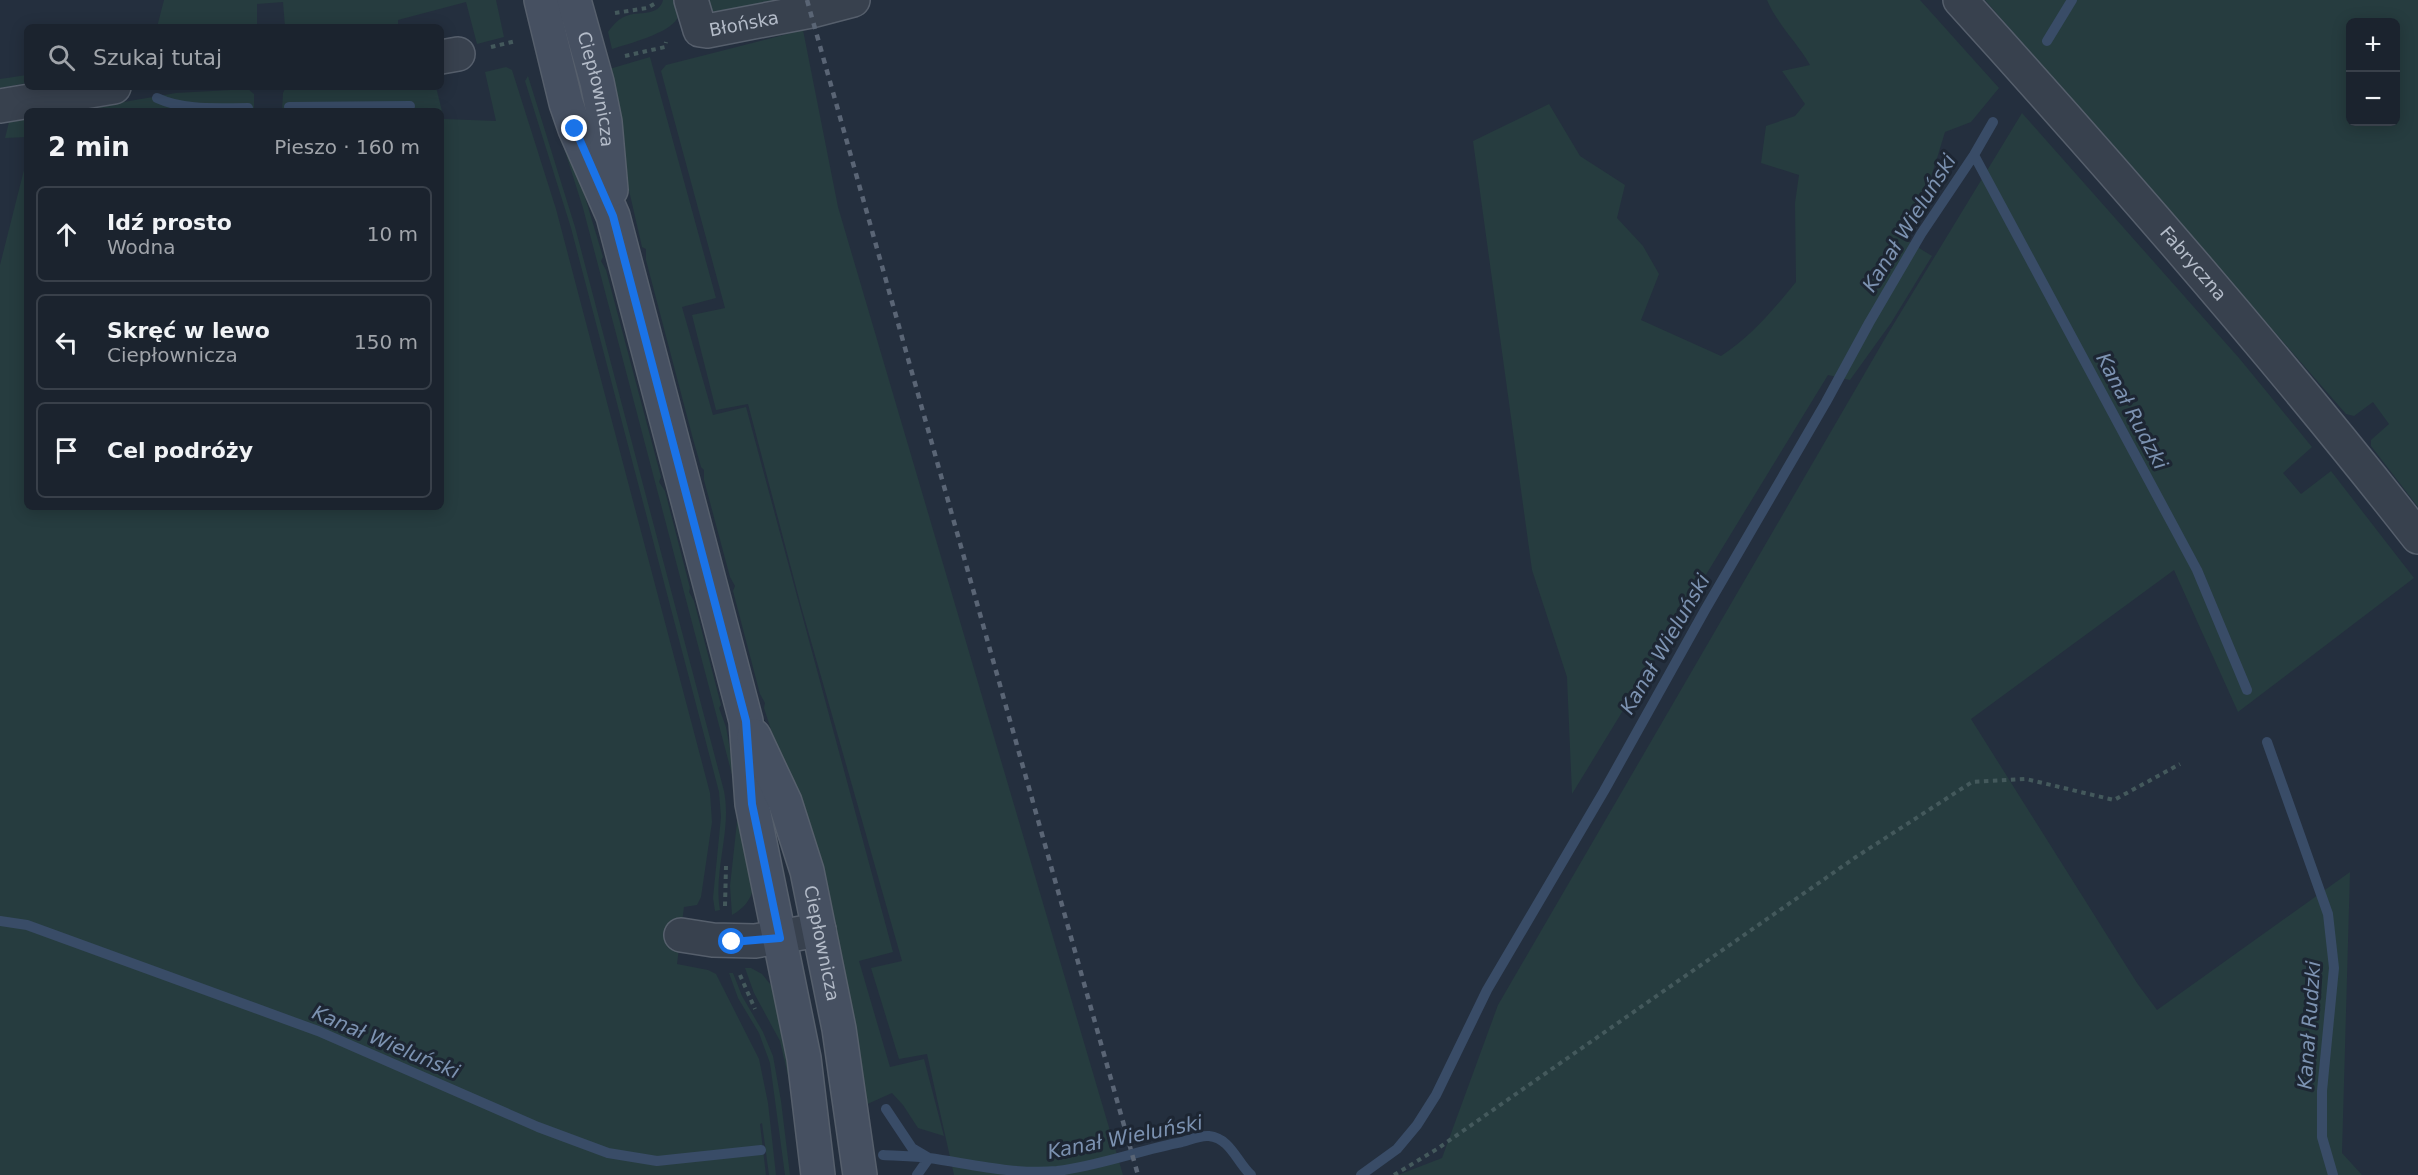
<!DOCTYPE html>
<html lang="pl">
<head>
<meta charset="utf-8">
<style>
  body { margin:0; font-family:"DejaVu Sans",sans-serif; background:#242b36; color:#f1f3f6 }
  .controls { position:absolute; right:18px; top:18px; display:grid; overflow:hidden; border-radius:9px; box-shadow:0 3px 15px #0003 }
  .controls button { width:54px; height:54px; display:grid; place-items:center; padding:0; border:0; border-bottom:2px solid #39404a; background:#1b232e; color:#f1f3f6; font:30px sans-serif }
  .stop { position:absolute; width:18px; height:18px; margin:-14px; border:4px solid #1a73e8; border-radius:50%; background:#fff }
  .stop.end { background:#1a73e8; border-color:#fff; box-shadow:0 2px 6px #0008 }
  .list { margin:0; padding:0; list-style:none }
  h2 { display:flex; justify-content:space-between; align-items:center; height:78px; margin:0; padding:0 24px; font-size:26px }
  h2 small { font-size:20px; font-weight:400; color:#a0a4aa }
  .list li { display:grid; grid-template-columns:39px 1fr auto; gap:18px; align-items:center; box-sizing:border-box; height:96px; margin:0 12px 12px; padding:0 12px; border:2px solid #39404a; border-radius:9px }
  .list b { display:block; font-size:22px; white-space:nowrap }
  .list p { margin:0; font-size:20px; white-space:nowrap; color:#a0a4aa }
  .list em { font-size:20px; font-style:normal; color:#a0a4aa }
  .icon { flex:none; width:33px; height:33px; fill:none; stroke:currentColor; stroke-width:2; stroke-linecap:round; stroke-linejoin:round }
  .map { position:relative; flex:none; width:2418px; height:1175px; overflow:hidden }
  .search { position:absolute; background:#1b232e; box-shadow:0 3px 15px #0003; left:24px; top:24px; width:420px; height:66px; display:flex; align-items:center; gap:15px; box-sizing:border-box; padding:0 21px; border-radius:9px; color:#a0a4aa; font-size:22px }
  .panel { position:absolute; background:#1b232e; box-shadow:0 3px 15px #0003; left:24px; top:108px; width:420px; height:402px; border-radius:9px }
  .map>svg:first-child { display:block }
  .green { fill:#263c3f; fill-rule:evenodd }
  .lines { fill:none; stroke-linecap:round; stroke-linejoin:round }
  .stream { stroke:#394c67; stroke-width:10 }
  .street-casing { stroke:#565f6c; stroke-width:36 }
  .secondary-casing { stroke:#565f6c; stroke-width:36 }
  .path { stroke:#44595c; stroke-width:4; stroke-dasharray:4.5 4.5; stroke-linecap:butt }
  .street { stroke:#38414e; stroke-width:33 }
  .secondary { stroke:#465061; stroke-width:33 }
  .rail { stroke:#5a6575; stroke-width:4.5; stroke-dasharray:6 6; stroke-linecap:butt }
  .route { stroke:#1a73e8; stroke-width:8 }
  .labels { text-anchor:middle; stroke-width:6; stroke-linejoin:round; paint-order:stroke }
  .street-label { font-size:18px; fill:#b4bcc9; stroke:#1d2633 }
  .water-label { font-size:20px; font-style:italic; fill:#7c92b1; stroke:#1d2633 }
</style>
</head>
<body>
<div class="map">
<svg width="2418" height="1175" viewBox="0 0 2418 1175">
  <rect width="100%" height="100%" fill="#242f3e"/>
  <path class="green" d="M 164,0 L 496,0 L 504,37 L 477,44 L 466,2 L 398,20 L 398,27 L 285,27 L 283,2 L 257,4 L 257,27 L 157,27 Z
    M 663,0 L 679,0 C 679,6 680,13 677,19 C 669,33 628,44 612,49 L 608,32 C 613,25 618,19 626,16 C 638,11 659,17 663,0 Z
    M 705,0 L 788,0 L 718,18 Z
    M 1767,0 L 1920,0 L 1999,88 L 1971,122 L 1945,132 C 1933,171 1926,201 1901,235 L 1893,232 L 1932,256 L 1891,323 L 1850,380 L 1828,375 L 1572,794 L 1567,677 L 1532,570 L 1473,141 L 1549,104 L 1580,156 L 1625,185 L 1617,218 L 1643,246 L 1659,274 L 1641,320 L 1721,356 C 1752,336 1773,310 1796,282 L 1795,203 L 1799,175 L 1761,163 L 1766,126 L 1795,116 L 1805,104 L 1782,71 L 1810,65 C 1797,42 1777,24 1767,0 Z
    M 1985,0 L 2418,0 L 2418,507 L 2371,446 L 2371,440 L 2389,424 L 2373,402 L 2354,416 L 2346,414 ZM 2350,22 L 2396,22 L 2396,122 L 2350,122 Z
    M 803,30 L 838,207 L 1123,1175 L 954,1175 L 927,1054 L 899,1059 L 871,968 L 902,961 L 801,606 L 748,404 L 716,410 L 692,315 L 725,308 L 661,71 L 666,65 Z
    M 650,57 L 716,298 L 682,307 L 713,415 L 746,407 L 893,952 L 859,961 L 890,1067 L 924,1059 L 944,1136 L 918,1128 L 903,1105 L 892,1093 L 863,1106 L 779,755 L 764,708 L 765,703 L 760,694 L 733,591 L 735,586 L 730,577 L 704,480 L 704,470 L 701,467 L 693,439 L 646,260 L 646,249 L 642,247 L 622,160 L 606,70 Z
    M 506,67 L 512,70 L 556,209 L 710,793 L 712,822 L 701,897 L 697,905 L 684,907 L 677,964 L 708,970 L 716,974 L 759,1059 L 768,1103 L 776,1175 L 769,1175 L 762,1123 L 760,1124 L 766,1175 L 0,1175 L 0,265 L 27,158 L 27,507 L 441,507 L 441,111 L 282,111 L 283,93 L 286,87 L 415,87 L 416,90 L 436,87 L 444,119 L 496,121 L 485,72 Z
    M 547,70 L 603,257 L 601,261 L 606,270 L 661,477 L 659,482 L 665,491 L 690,588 L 689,592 L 694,601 L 721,705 L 719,708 L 726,727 L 754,888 C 749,902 744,908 732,915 L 730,886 L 738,813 L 735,786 L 583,208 L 540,72 Z
    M 27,75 L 27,83 L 0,88 L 0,79 Z
    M 528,76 L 575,227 L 724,791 C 732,831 713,870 720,910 L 715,911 L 713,898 L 721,817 L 719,792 L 571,228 L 525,81 Z
    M 248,89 L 254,94 L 254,111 L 71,111 L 176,93 Z
    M 2022,113 L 2239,358 L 2312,447 L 2283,473 L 2301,494 L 2331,471 L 2414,578 L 2238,712 L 2174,570 L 1971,719 L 2137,983 L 2157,1010 L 2350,872 L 2342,1153 L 2362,1175 L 1398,1175 L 1442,1158 L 1498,1005 L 1887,335 Z
    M 27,119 L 27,137 L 5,138 L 9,122 Z
    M 745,968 L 751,968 L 762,974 L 779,995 L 793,1097 L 780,1041 L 754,993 Z
    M 729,973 L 733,973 L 742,996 L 763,1032 L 773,1056 L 781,1101 L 790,1175 L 785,1175 L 770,1063 L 759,1033 L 738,998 Z"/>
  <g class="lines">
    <path class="stream" d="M 2047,41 L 2072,0
      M 157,98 C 185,111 217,108 248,108
      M 289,107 L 410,106
      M 1974,155 L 2197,570 L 2247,690
      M 2267,742 L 2328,914 L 2334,968 L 2322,1091 L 2322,1137 L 2333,1175
      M 0,921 L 27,925 L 318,1031 L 538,1127 L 608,1153 L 657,1161 L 761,1150
      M 886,1109 L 912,1148 L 929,1158 L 917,1175
      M 883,1155 C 898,1156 914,1156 929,1158 C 971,1164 1014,1175 1057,1171 C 1099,1166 1140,1150 1182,1142 C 1190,1140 1200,1135 1209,1136 C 1230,1138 1237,1162 1251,1175
      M 1361,1175 L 1397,1149 L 1417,1125 L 1436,1095 L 1487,990 L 1604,791 L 1705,610 L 1826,402 L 1869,323 L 1921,234 L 1974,155 L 1993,122"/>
    <g class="street-casing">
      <g id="street">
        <path id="s1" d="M 691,0 L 700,30 L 707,31 L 811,11 L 853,0"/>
        <path id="s2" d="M 1960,0 C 2118,174 2273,352 2418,537"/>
        <path d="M 441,57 L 458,54"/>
        <path d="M 0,106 L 114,87"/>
        <path d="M 681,935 L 713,940 L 755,941 L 819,930"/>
      </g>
    </g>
    <g class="secondary-casing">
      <g id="secondary">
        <path d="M 541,0 L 566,103 L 575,129 L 613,216 L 746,721 L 752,804 L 804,1058 L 818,1175"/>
        <path id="s3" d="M 574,0 L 597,82 L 605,122 L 611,190"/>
        <path id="s4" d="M 754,736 L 785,802 L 807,871 L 839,1029 L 860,1175"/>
      </g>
    </g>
    <path class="path" d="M 615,13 L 647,8 L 656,3
      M 491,47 L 516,41
      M 625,56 L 665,47 L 666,42
      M 725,906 L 726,866
      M 740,975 L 755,1009
      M 1394,1175 L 1437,1149 L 1856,857 L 1972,782 L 2026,779 L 2114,800 L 2180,764"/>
    <use href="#street" class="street"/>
    <use href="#secondary" class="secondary"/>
    <path class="rail" d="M 807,0 L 1138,1175"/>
  </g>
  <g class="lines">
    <path class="route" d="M 575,129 L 613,216 L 746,721 L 752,804 L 780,938 L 732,942"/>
  </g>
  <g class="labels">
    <g class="street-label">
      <text dy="6" stroke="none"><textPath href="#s1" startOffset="76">Błońska</textPath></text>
      <text dy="6" stroke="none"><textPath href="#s3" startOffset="92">Ciepłownicza</textPath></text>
      <text dy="6" stroke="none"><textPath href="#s2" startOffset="352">Fabryczna</textPath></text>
      <text dy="6" stroke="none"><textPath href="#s4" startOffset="219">Ciepłownicza</textPath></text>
    </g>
    <g class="water-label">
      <text transform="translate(1909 223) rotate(-58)" y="7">Kanał Wieluński</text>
      <text transform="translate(2132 411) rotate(62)" y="7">Kanał Rudzki</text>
      <text transform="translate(1665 644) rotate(-60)" y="7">Kanał Wieluński</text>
      <text transform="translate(2309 1025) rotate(-86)" y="7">Kanał Rudzki</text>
      <text transform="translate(386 1042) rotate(23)" y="7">Kanał Wieluński</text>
      <text transform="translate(1125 1137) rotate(-11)" y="7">Kanał Wieluński</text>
    </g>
  </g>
</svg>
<div class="controls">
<button>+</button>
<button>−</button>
</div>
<div class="stop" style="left:732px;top:942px"></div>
<div class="stop end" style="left:575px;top:129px"></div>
<div class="search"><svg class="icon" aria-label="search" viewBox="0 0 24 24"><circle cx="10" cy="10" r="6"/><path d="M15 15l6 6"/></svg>Szukaj tutaj</div>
<section class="panel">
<h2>2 min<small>Pieszo · 160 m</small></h2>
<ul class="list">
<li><svg class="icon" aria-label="ahead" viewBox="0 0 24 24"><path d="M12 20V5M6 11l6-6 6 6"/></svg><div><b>Idź prosto</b><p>Wodna</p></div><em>10 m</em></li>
<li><svg class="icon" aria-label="left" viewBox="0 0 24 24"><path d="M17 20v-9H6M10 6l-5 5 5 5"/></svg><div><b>Skręć w lewo</b><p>Ciepłownicza</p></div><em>150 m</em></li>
<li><svg class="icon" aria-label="arrive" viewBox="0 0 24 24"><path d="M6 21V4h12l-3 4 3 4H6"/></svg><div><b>Cel podróży</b></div></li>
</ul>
</section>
</div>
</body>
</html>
